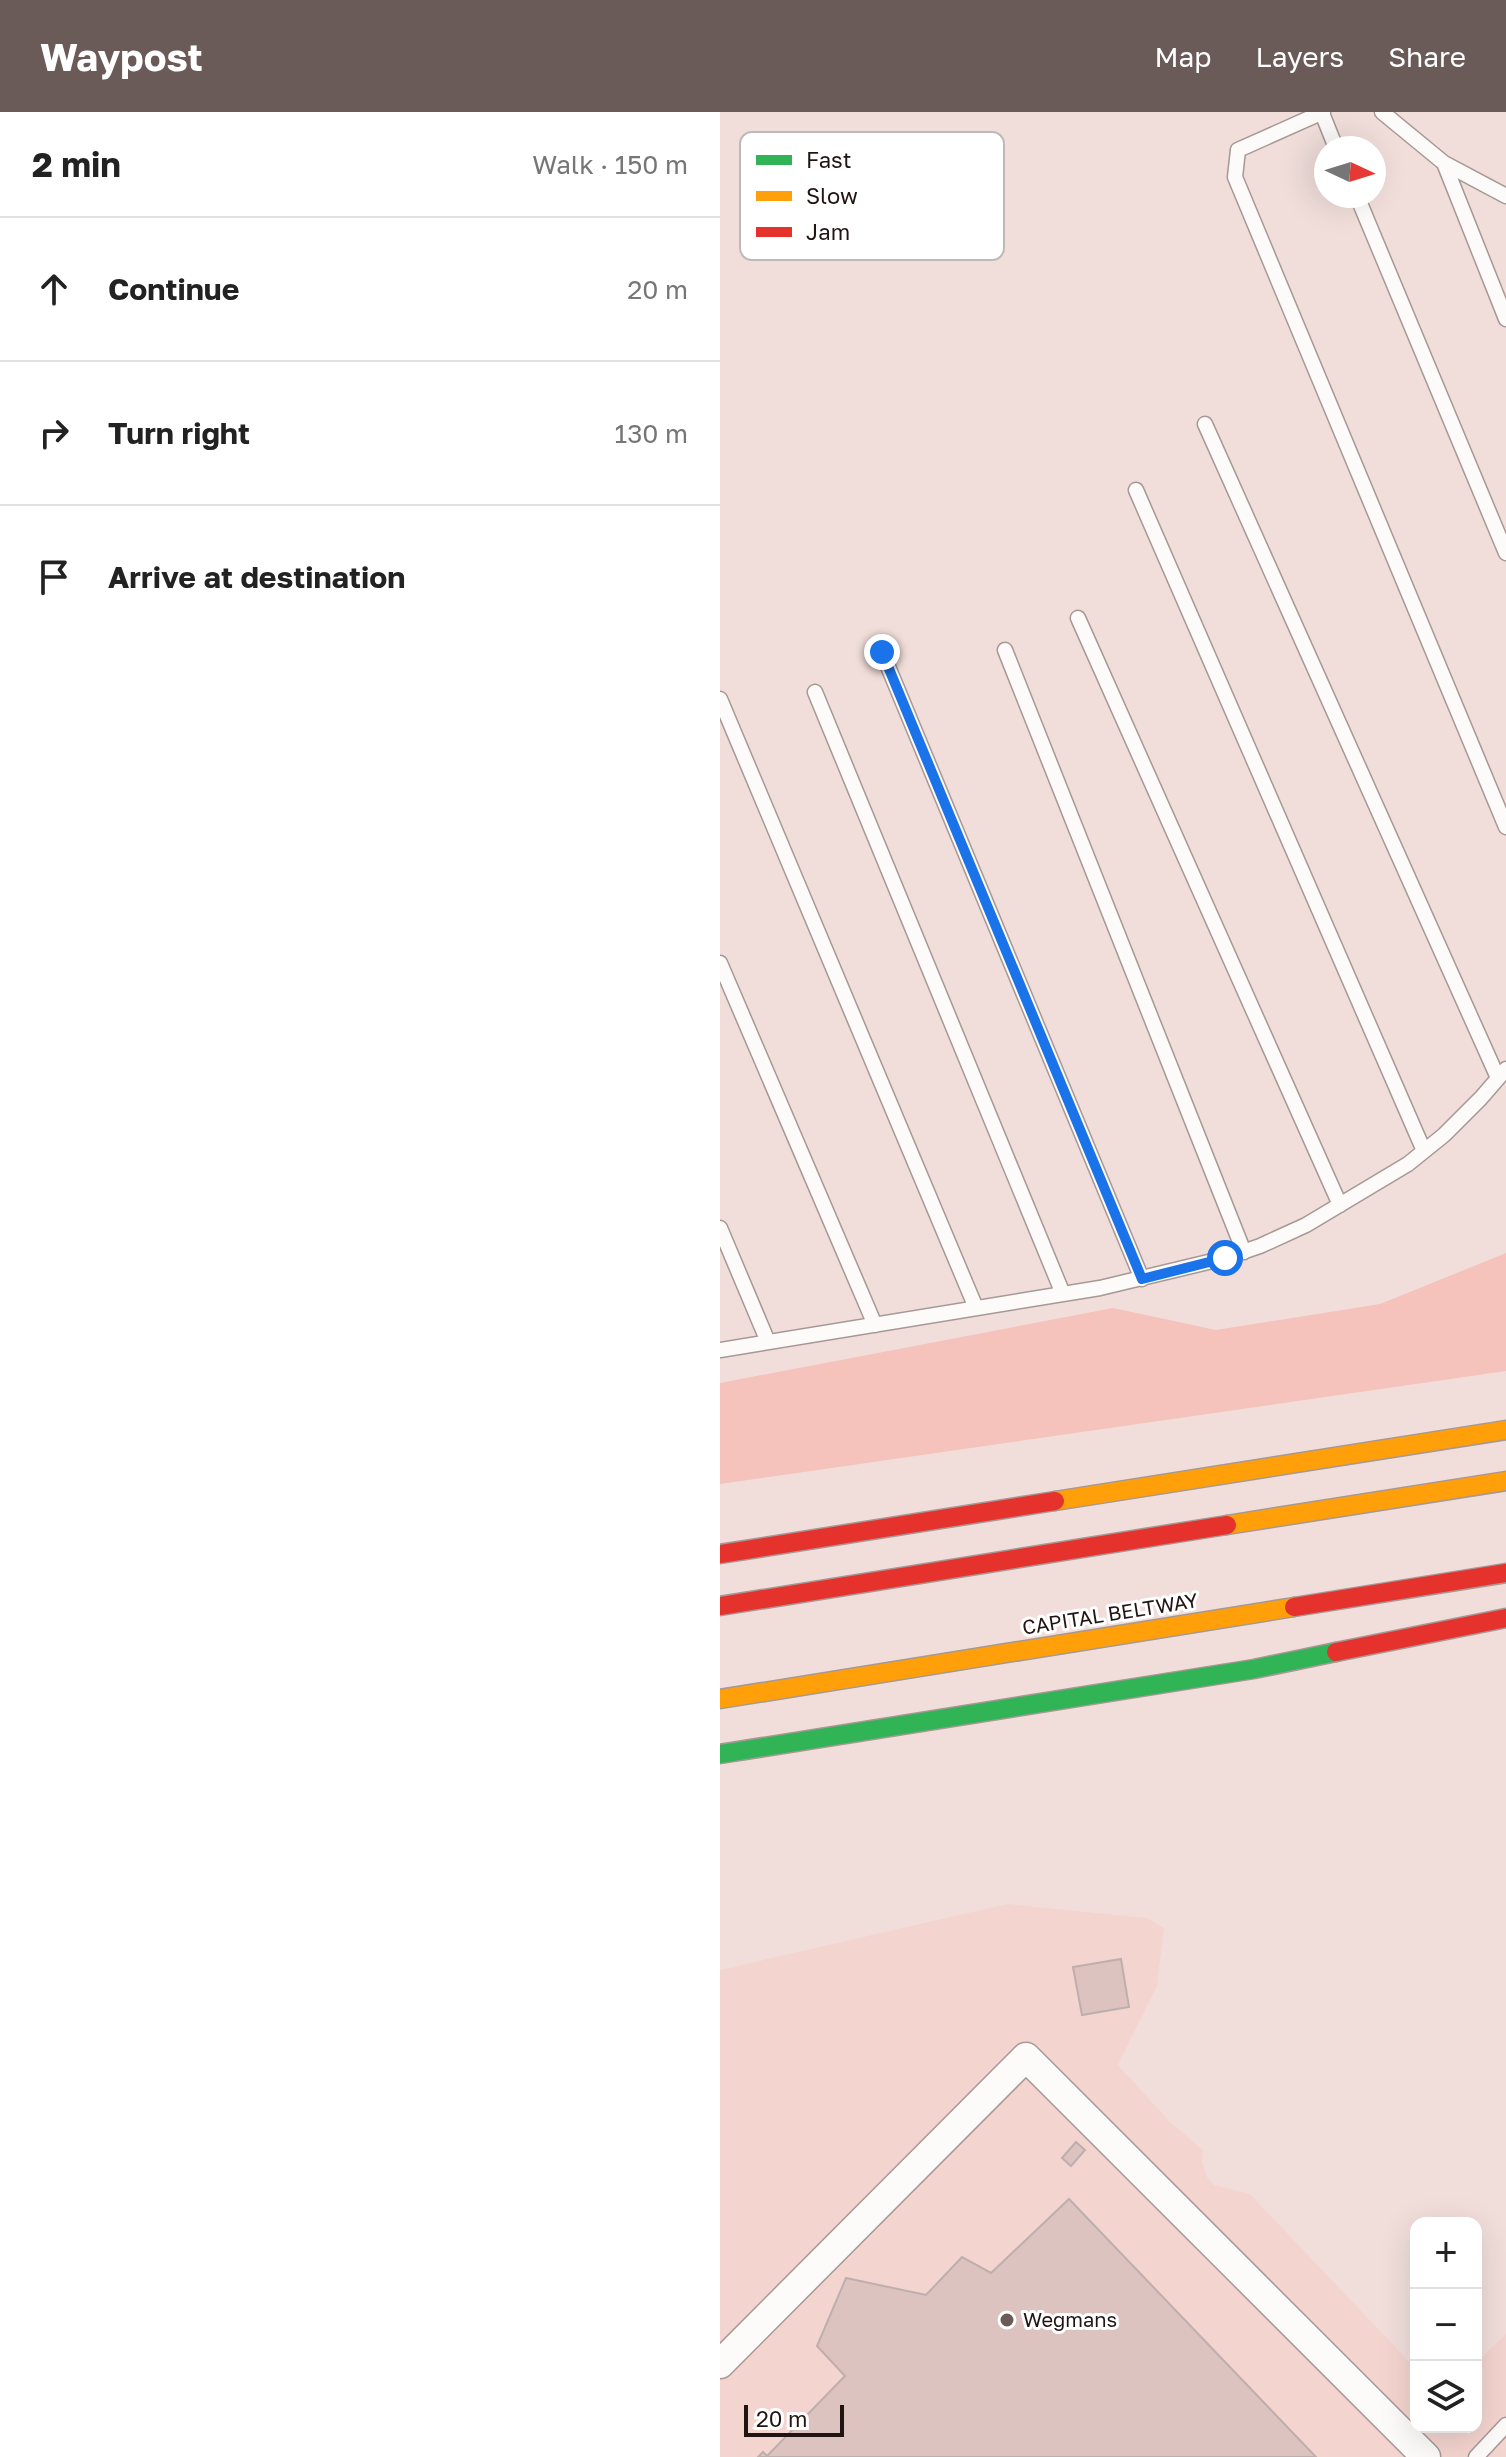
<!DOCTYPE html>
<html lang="en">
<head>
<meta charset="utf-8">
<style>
  body { margin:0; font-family:"Golos Text",sans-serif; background:#f6f6f6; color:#222 }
  .controls { position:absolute; right:24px; bottom:24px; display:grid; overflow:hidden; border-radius:16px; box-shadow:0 8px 32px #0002 }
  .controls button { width:72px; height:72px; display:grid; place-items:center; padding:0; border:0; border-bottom:2px solid #e0e0e0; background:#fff; color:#222; font:40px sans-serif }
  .compass { position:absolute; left:594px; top:24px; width:72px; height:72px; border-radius:50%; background:#fff; box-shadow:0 8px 32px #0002; rotate:94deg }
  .scale { position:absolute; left:24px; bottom:20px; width:100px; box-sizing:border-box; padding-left:8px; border:4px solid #211513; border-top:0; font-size:22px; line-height:28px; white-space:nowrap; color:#211513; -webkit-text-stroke:6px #fff; paint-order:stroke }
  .stop { position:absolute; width:24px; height:24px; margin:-18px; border:6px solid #1a73e8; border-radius:50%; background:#fff }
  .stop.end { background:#1a73e8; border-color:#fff; box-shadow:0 2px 8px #0008 }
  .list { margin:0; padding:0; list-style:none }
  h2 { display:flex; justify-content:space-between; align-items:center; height:104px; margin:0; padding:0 32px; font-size:34px }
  h2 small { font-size:26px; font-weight:400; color:#767676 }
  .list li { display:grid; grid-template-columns:52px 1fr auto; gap:24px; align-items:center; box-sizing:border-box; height:144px; padding:0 32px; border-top:2px solid #e0e0e0 }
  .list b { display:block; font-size:30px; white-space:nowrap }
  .list em { font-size:26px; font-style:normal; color:#767676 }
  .icon { flex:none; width:44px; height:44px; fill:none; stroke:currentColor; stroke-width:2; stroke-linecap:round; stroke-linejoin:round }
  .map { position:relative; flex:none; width:786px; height:2345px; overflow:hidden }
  header { display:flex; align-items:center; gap:48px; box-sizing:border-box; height:112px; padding:0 40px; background:#6a5b59; color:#fff }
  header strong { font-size:38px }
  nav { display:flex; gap:44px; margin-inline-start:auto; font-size:28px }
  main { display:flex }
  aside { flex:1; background:#fff }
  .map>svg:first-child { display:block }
  .built { fill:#f4d4cf }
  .green { fill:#f5c3bb }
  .building { fill:#ddc3bf; stroke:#bdafad; stroke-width:2 }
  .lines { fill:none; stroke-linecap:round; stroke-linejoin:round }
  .lane-casing { stroke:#a69895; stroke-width:17 }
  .street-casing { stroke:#a69895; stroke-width:31 }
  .fast-casing { stroke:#a69895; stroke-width:21 }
  .slow-casing { stroke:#a69895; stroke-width:21 }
  .jam-casing { stroke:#a69895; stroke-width:21 }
  .lane { stroke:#fdfafa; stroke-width:14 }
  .street { stroke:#fdfafa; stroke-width:28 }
  .fast { stroke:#30b455; stroke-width:18 }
  .slow { stroke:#ff9f0a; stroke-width:18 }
  .jam { stroke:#e5322d; stroke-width:18 }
  .route { stroke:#1a73e8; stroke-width:10 }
  .poi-dot { fill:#6a5b59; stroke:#fff; stroke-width:3 }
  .labels { text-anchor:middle; stroke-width:6; stroke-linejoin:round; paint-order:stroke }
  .street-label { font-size:20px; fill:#211513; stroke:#fff }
  .poi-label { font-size:20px; fill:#211513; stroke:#fff; text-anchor:start }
  .key { fill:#fff; stroke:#bcb9b8; stroke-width:2 }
  .key-label { font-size:22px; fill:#211513 }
</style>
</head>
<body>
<header>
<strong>Waypost</strong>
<nav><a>Map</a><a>Layers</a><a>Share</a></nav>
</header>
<main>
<aside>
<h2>2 min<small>Walk · 150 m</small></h2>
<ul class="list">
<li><svg class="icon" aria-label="ahead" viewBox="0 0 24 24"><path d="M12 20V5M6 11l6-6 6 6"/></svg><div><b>Continue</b></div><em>20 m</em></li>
<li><svg class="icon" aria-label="right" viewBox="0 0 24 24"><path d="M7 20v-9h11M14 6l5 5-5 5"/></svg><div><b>Turn right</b></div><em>130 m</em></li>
<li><svg class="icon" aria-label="arrive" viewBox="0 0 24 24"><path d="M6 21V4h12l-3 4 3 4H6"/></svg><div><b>Arrive at destination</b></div></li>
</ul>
</aside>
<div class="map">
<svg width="786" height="2345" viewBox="0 0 786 2345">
  <rect width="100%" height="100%" fill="#f1dedb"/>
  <path class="built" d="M 287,1792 L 427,1806 L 444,1816 L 437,1874 L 398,1953 L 451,2011 L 483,2038 L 482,2049 L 487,2065 L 494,2073 L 530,2082 L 696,2257 L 696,2315 L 756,2315 L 756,2251 L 786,2222 L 786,2345 L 0,2345 L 0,1858 Z"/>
  <path class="green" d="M 786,1141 L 786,1259 L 0,1372 L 0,1271 L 393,1196 L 496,1218 L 660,1192 Z"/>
  <path class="building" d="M 401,1847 L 409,1895 L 362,1903 L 353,1855 Z
    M 356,2030 L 365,2038 L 351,2054 L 342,2046 Z
    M 349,2087 L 596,2345 L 38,2345 L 43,2340 L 47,2344 L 125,2264 L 97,2234 L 126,2166 L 206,2183 L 242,2145 L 271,2161 Z"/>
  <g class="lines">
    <g class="lane-casing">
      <path id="lane" d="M 603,0 L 518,38 L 515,65 L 786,715
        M 662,0 L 724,51 L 786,84
        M 602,1 L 616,36
        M 724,51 L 786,207
        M 637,84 L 786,441
        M 485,312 L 778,966
        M 416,378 L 704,1039
        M 358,506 L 620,1093
        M 285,538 L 524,1140
        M 162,540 L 422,1167
        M 95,580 L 343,1182
        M 0,587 L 256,1196
        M 0,851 L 155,1213
        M 0,1116 L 48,1230
        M 0,1238 L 380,1176 L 505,1146 L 540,1134 L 586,1113 L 688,1052 L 724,1023 L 761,986 L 786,957
        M 756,2345 L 786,2313"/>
    </g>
    <g class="street-casing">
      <path id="street" d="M 0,2252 L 306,1945 L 706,2345"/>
    </g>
    <g class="fast-casing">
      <path id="fast" d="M 0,1642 L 534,1557 L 616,1540"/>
    </g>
    <g class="slow-casing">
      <path id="slow" d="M 335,1389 L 786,1318
        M 507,1413 L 786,1369
        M 0,1587 L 574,1495"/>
    </g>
    <g class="jam-casing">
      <path id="jam" d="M 0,1442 L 335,1389
        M 0,1494 L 507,1413
        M 574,1495 L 786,1461
        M 616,1540 L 786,1506"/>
    </g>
    <use href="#lane" class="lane"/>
    <use href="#street" class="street"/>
    <use href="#fast" class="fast"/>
    <use href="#slow" class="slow"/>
    <use href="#jam" class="jam"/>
  </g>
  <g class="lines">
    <path class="route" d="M 162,540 L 422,1167 L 505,1146"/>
  </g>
  <circle class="poi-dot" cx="287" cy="2208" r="8"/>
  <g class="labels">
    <g class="street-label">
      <text transform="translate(390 1502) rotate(-9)" y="7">CAPITAL BELTWAY</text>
    </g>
    <g class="poi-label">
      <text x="303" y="2215">Wegmans</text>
    </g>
  </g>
  <rect x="20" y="20" width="264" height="128" rx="12" class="key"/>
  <rect x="36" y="43" width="36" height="10" fill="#30b455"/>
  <rect x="36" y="79" width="36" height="10" fill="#ff9f0a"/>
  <rect x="36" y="115" width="36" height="10" fill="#e5322d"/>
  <g class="key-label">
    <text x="86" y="56">Fast</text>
    <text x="86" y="92">Slow</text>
    <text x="86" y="128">Jam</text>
  </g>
</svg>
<div class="controls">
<button>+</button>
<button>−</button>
<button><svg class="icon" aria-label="layers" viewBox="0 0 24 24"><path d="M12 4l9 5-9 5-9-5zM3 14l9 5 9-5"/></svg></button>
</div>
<svg class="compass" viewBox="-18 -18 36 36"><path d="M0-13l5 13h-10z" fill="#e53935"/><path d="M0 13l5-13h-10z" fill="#767676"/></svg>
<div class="scale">20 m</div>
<div class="stop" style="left:505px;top:1146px"></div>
<div class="stop end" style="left:162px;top:540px"></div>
</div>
</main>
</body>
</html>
